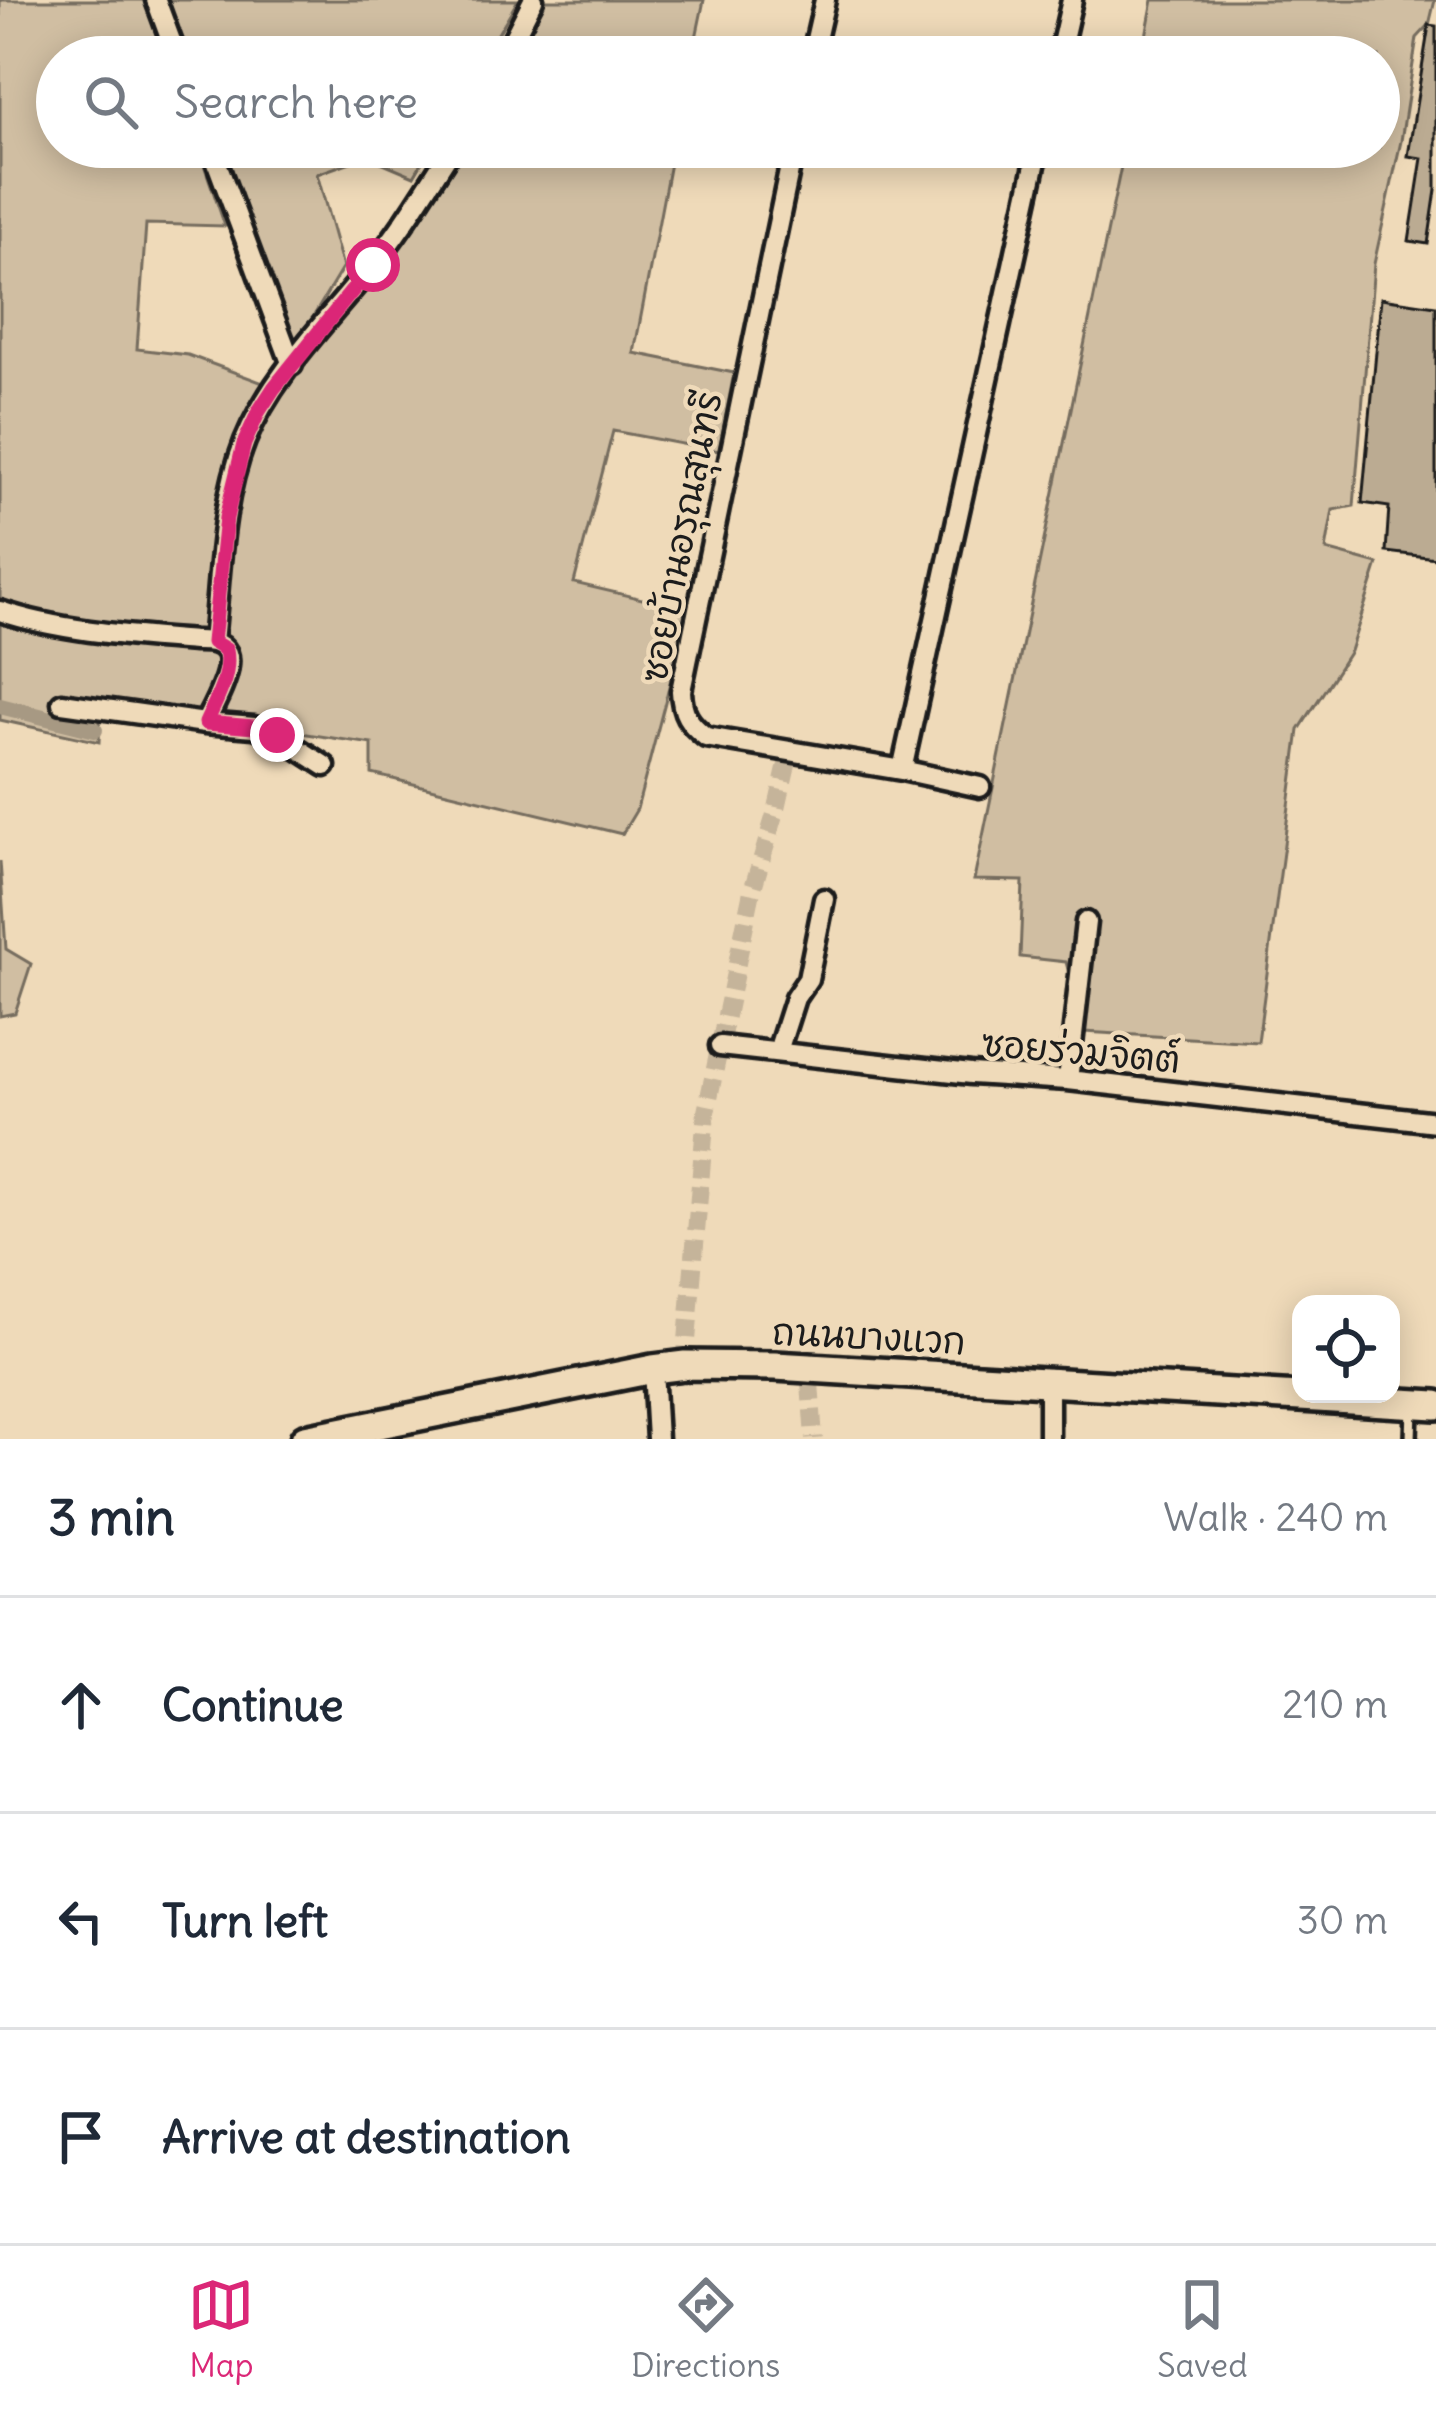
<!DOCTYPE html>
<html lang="en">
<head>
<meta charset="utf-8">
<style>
  body { margin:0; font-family:Delius,"Playpen Sans Thai",sans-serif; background:#f2f2f3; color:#1f2937 }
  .controls { position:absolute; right:36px; bottom:36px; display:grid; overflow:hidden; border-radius:24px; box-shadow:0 6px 30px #0003 }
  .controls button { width:108px; height:108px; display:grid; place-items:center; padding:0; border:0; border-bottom:3px solid #e0e1e3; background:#fff; color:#1f2937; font:60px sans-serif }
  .stop { position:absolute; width:36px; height:36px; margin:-27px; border:9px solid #db2777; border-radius:50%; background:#fff }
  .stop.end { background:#db2777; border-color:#fff; box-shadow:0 3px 12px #0008 }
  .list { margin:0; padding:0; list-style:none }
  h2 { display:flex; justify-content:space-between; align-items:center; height:156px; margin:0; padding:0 48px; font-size:51px }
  h2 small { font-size:39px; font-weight:400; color:#747a83 }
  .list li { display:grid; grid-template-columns:78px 1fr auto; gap:36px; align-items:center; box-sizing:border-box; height:216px; padding:0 48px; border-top:3px solid #e0e1e3 }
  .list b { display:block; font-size:45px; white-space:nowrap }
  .list em { font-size:39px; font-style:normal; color:#747a83 }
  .icon { flex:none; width:66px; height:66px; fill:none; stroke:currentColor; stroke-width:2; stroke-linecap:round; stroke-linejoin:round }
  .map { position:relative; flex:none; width:1436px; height:1439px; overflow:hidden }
  .search { position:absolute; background:#fff; box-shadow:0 6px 30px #0003; left:36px; right:36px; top:36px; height:132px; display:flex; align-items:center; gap:30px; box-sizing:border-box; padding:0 42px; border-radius:66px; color:#747a83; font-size:45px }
  .sheet { height:804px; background:#fff }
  nav { display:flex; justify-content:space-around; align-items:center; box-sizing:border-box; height:168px; border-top:3px solid #e0e1e3; background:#fff; font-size:33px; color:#747a83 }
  nav a { display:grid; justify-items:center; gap:6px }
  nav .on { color:#db2777 }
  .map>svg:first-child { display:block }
  .green { fill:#d0bea2; stroke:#766d5f; stroke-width:3 }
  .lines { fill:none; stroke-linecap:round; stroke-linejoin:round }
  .canal { stroke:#a79983; stroke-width:16 }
  .building { fill:#bbab92; stroke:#1c1c1c; stroke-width:3 }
  .minor-tunnel { stroke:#c5b49a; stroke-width:18; stroke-dasharray:18 9; stroke-linecap:butt }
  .service-casing { stroke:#1c1c1c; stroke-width:18 }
  .minor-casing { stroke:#1c1c1c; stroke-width:27 }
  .secondary-casing { stroke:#1c1c1c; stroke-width:36 }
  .service { stroke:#efdab9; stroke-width:9 }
  .minor { stroke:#efdab9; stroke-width:18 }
  .secondary { stroke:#efdab9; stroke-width:27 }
  .route { stroke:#db2777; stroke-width:15 }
  .labels { text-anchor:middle; stroke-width:9; stroke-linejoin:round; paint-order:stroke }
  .street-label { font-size:36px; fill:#1c1c1c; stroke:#efdab9 }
</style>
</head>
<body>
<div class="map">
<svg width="1436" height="1439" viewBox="0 0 1436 1439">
  <rect width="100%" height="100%" fill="#efdab9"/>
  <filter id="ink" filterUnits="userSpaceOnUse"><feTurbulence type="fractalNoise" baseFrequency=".00833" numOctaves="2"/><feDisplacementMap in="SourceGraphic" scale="24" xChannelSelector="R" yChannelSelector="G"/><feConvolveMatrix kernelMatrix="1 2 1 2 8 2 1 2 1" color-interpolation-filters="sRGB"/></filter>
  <g filter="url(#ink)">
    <path class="green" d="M 0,0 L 147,0 L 167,57 L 57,57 L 57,147 L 198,147 L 225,226 L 146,224 L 137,349 L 188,355 L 263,383 L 295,343 L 220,147 L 431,147 L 414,176 L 367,156 L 317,174 L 343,267 L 304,332 L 451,147 L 673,147 L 634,353 L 734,373 L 719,451 L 613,431 L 574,583 L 689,610 L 637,809 L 622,834 L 372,774 L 372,744 L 101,702 L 99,742 L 0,720 Z
      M 164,0 L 518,0 L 484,57 L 185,57 Z
      M 543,0 L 704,0 L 692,57 L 515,57 Z
      M 1153,0 L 1435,0 L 1429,25 L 1417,38 L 1401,141 L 1374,264 L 1354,506 L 1333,510 L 1326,550 L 1378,564 L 1350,651 L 1299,730 L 1258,1042 L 1084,1032 L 1066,962 L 1020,957 L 1023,881 L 974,880 L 1125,147 L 1379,147 L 1379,57 L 1142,57 Z
      M 0,861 L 6,949 L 31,964 L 15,1013 L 0,1016 Z"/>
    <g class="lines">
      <path class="canal" d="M 0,706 L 95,730"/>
    </g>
    <path class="building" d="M 1429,25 L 1436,26 L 1436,190 L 1428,244 L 1409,241 L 1422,158 L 1408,156 Z
      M 1381,298 L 1436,306 L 1436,558 L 1386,552 L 1389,507 L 1362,503 Z"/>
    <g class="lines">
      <path class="minor-tunnel" d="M 685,1365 L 706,1112 L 752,891 L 777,808 L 790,751
        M 810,1383 L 814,1439"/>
      <g class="service-casing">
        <path id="service" d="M 1411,1439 L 1412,1408"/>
      </g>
      <g class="minor-casing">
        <path id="minor" d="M 156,0 L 177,57
          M 504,57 L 533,0
          M 812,57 L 825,0
          M 1059,57 L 1072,0
          M 211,147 L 292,365
          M 794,147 L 681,691 C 682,713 688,723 706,737 L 902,770 L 980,787
          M 0,611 C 58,631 133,636 194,641 C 206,641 221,640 227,653 C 234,670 213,707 205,723 L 62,703
          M 213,642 C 220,576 220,504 245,441 C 271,376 326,323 369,269 C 401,231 426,188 453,147
          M 205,723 L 254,727 L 277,735 L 325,766
          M 902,770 L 1039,147
          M 720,1046 L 971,1074 L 1068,1080 L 1436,1122
          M 778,1051 L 795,998 L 808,979 L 824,899
          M 1068,1080 L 1086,922
          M 653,1369 L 657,1439
          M 1049,1439 L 1049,1383"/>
      </g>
      <g class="secondary-casing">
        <path id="secondary" d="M 305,1439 L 653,1369 L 685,1365 L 775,1366 L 1436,1405"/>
      </g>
      <use href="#service" class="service"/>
      <use href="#minor" class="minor"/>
      <use href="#secondary" class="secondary"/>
    </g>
  </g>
  <g class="lines" filter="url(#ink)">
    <path class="route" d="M 277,735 L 254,727 L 206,723 C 216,700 231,676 226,650 L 213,642 L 226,518 L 244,444 L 259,411 L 274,388 L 373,265"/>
  </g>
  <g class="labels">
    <g class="street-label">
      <text transform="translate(681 537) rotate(-79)" y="13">ซอยบ้านอรุณสุนทรี</text>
      <text transform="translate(1081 1051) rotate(5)" y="13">ซอยร่วมจิตต์</text>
      <text transform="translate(869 1336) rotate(3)" y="13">ถนนบางแวก</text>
    </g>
  </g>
</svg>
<div class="controls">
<button><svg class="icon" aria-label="locate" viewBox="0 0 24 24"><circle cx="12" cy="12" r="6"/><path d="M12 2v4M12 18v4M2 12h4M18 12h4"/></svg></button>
</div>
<div class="stop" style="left:373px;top:265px"></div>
<div class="stop end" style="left:277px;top:735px"></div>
<div class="search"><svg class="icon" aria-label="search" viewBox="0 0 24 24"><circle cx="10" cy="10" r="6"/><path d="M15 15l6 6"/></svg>Search here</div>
</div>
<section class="sheet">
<h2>3 min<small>Walk · 240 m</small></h2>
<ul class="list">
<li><svg class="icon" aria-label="ahead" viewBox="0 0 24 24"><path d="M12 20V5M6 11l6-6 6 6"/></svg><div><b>Continue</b></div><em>210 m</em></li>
<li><svg class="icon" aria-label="left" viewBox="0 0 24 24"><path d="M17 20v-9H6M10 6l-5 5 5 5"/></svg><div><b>Turn left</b></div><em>30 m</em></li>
<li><svg class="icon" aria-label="arrive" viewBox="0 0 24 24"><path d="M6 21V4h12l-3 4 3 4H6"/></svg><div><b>Arrive at destination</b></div></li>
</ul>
</section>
<nav>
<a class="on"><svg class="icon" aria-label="map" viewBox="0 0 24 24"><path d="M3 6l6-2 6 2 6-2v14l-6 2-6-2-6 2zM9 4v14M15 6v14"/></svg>Map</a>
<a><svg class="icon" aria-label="directions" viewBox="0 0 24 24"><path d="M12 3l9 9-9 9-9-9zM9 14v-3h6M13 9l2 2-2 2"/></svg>Directions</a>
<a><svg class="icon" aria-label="saved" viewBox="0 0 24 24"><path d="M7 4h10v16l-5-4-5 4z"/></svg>Saved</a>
</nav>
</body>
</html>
